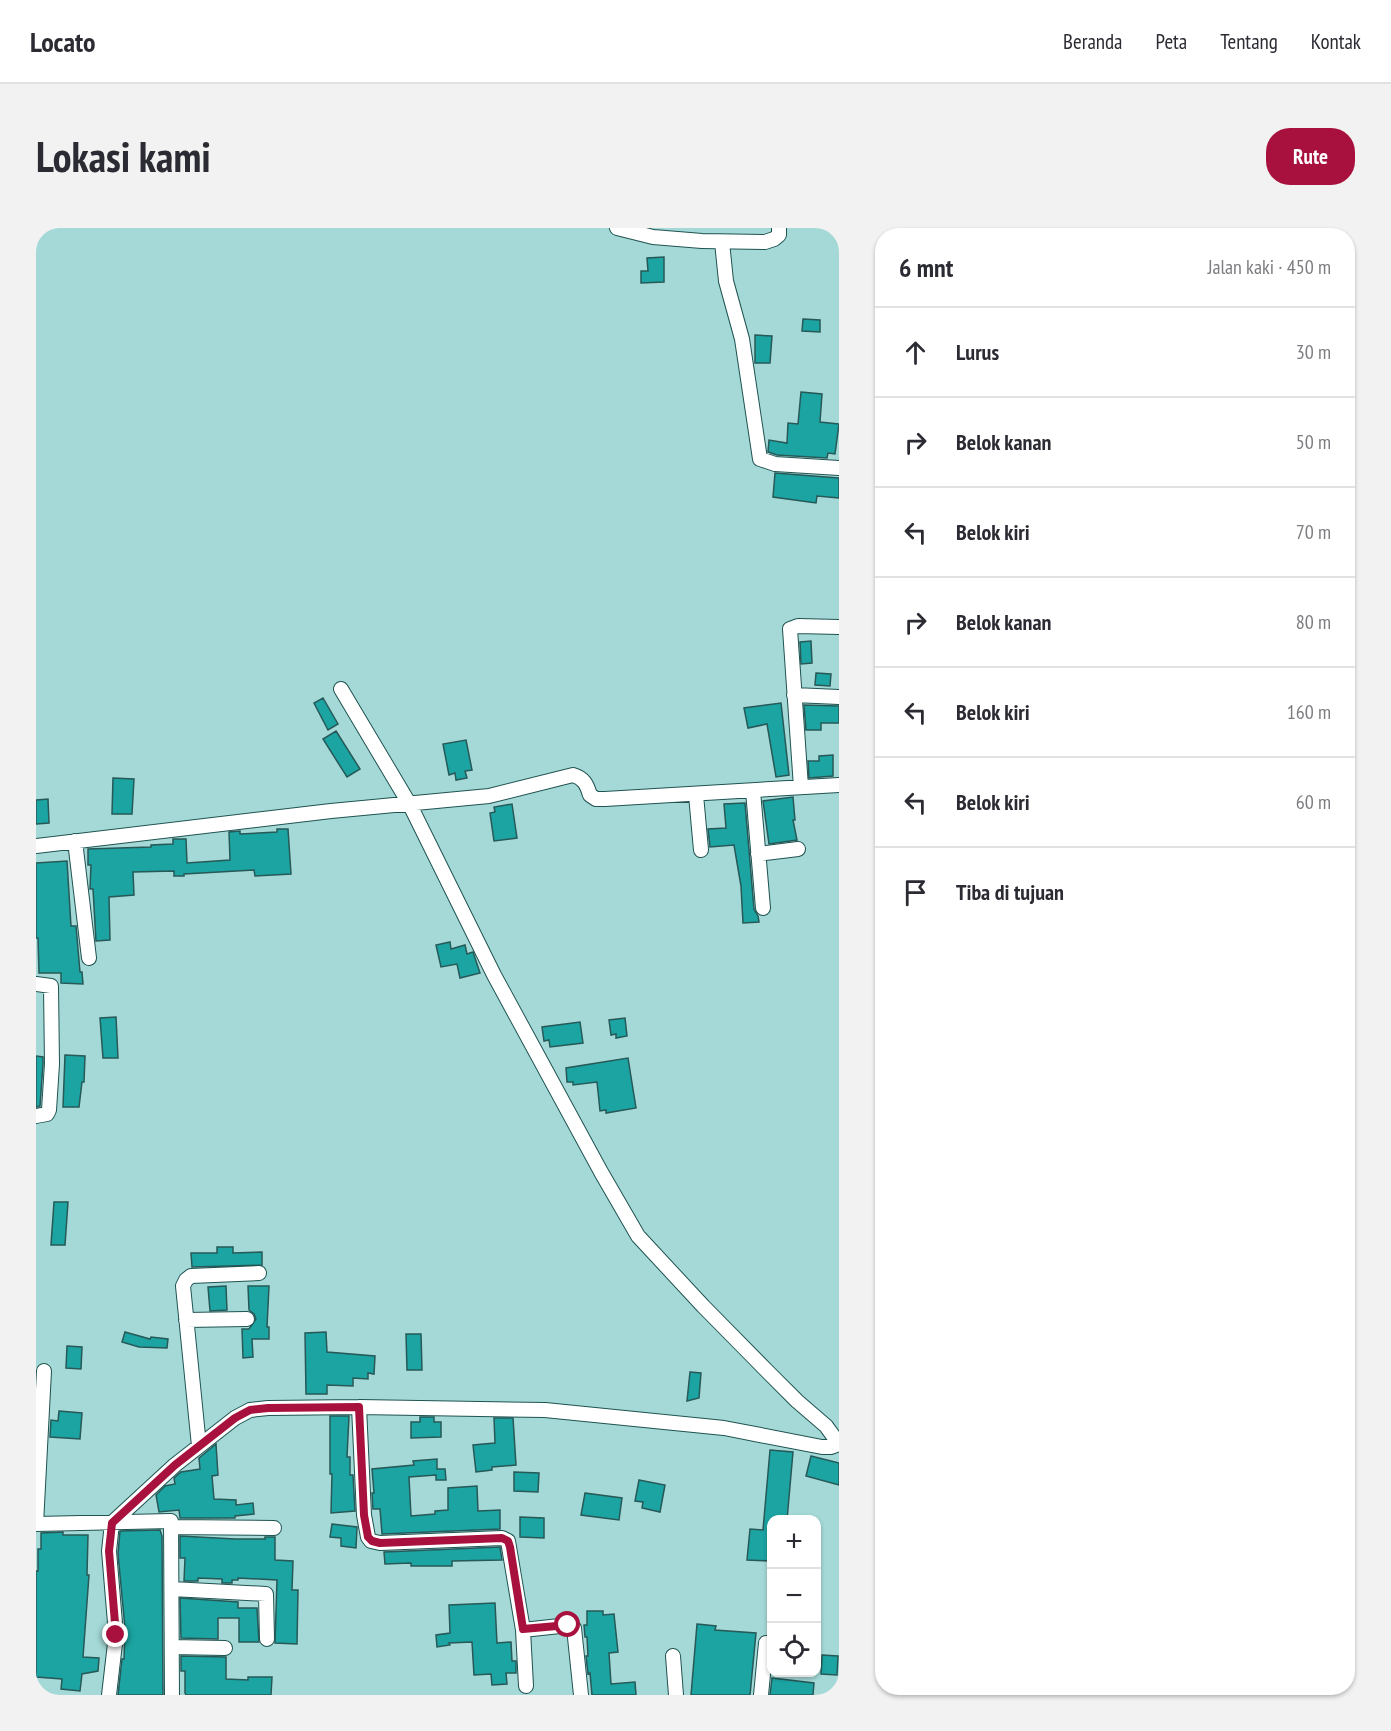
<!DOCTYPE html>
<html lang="id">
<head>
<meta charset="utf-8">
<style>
  body { margin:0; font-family:"PT Sans Narrow",sans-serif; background:#f2f2f3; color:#2b2b33 }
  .controls { position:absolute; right:18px; bottom:18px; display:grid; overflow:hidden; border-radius:12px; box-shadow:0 2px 4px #0004 }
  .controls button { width:54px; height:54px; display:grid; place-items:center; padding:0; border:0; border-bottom:2px solid #e1e1e2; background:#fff; color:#2b2b33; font:30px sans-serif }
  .stop { position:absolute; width:18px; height:18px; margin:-14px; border:4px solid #a8113d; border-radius:50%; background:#fff }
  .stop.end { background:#a8113d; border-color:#fff; box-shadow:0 2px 6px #0008 }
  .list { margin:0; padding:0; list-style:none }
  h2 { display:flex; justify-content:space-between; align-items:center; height:78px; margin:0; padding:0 24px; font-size:26px }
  h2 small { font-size:20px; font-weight:400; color:#7c7c81 }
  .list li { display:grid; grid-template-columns:39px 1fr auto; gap:18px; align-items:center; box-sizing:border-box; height:90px; padding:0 24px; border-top:2px solid #e1e1e2 }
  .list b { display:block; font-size:22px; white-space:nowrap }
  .list em { font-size:20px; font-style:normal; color:#7c7c81 }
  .icon { flex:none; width:33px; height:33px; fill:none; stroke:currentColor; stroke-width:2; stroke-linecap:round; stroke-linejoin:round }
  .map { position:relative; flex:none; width:803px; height:1467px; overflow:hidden; border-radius:24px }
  header { display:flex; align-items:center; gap:36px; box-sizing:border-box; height:84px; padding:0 30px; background:#fff; border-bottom:2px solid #e1e1e2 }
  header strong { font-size:28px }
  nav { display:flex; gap:33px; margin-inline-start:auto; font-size:21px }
  .intro { display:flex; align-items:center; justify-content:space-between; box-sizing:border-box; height:144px; padding:0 36px }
  h1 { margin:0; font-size:42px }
  .button { padding:15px 27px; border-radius:24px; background:#a8113d; color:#fff; font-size:21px; font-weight:700 }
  main { display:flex; gap:36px; padding:0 36px }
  aside { flex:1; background:#fff; border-radius:24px; box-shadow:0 2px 4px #0004 }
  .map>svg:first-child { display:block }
  .building { fill:#1ba4a2; stroke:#265958; stroke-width:1.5 }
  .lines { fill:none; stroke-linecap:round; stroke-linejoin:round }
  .street-casing { stroke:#1f5351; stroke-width:16 }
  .street { stroke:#fff; stroke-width:14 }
  .route { stroke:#a8113d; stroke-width:8 }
</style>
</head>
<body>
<header>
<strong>Locato</strong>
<nav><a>Beranda</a><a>Peta</a><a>Tentang</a><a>Kontak</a></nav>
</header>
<div class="intro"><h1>Lokasi kami</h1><a class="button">Rute</a></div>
<main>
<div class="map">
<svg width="803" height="1467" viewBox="0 0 803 1467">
  <rect width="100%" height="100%" fill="#a4d9d7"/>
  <path class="building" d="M 628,29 L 628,54 L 605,55 L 605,43 L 612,43 L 611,30 Z
    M 767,91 L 784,92 L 784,104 L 766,103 Z
    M 719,107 L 736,108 L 734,135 L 719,135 Z
    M 765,164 L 786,166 L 784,194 L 803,196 L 799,226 L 792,225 L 791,230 L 741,227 L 732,224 L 733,212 L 751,215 L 752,195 L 762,196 Z
    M 739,245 L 803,250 L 803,270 L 781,268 L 780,275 L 737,269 Z
    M 775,413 L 776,435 L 765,436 L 764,414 Z
    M 780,445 L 795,446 L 794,458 L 779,457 Z
    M 287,470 L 302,496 L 292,502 L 278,475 Z
    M 745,475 L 753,547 L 740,549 L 731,496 L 712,500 L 708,480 Z
    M 768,477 L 803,478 L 803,495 L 785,495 L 785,502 L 770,502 Z
    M 300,503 L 324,541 L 311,549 L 287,511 Z
    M 430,512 L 436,542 L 429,543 L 431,550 L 420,552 L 419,545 L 413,547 L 407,516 Z
    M 797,527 L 797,548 L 773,550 L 772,533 L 783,533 L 783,528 Z
    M 77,550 L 98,551 L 96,586 L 76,586 Z
    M 757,569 L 759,592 L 757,592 L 761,612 L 733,616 L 727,573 Z
    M 12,571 L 13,595 L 0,596 L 0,572 Z
    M 709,575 L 718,681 L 722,688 L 723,694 L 707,695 L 705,658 L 698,617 L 674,619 L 672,601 L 690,600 L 688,576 Z
    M 476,576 L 481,610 L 458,613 L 454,585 L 459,584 L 458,579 Z
    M 241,601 L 252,601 L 255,646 L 219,648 L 218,642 L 148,646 L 148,648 L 138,648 L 138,643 L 97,644 L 98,667 L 73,669 L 74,712 L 60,713 L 57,661 L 54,661 L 55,637 L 52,637 L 52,621 L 115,619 L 115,617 L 137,616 L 137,611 L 150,611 L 151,635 L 194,632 L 193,604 L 204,603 L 204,606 L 241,604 Z
    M 31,633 L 35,698 L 40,698 L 44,744 L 46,744 L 47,756 L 25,755 L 25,745 L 3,745 L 2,710 L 0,710 L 0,635 Z
    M 414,714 L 415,721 L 429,717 L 431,726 L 437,724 L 444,745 L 424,750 L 421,736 L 405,739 L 400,717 Z
    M 80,789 L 82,830 L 67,830 L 64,790 Z
    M 589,790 L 591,808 L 580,810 L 580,806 L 575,807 L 573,792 Z
    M 544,794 L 547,815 L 514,819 L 513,812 L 508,813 L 506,799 Z
    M 29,827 L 49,828 L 48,854 L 46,854 L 43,879 L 27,879 Z
    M 0,828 L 7,829 L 7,836 L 4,878 L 0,879 Z
    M 592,830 L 600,880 L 570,885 L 570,882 L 564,883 L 561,854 L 537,857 L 537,854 L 531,854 L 530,840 Z
    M 18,974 L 32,974 L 29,1017 L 15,1017 Z
    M 181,1019 L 197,1019 L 197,1025 L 226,1024 L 226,1037 L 156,1039 L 155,1025 L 181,1025 Z
    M 190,1058 L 191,1082 L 174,1083 L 172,1059 Z
    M 212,1058 L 233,1058 L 231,1099 L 233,1099 L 233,1111 L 216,1111 L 217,1129 L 207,1130 L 206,1101 L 213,1101 L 220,1091 L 218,1086 L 213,1082 Z
    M 89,1104 L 114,1111 L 115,1109 L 132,1111 L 131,1120 L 103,1119 L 86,1114 Z
    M 290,1104 L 291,1124 L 339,1128 L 338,1146 L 332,1145 L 332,1151 L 317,1150 L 317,1158 L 291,1157 L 291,1166 L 270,1166 L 269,1105 Z
    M 370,1106 L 385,1106 L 386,1142 L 371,1142 Z
    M 31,1118 L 46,1119 L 45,1141 L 30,1140 Z
    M 654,1144 L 665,1145 L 663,1170 L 651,1173 Z
    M 23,1183 L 46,1185 L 44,1211 L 14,1209 L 15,1192 L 22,1193 Z
    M 294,1188 L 313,1188 L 311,1229 L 314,1229 L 314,1247 L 317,1247 L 319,1283 L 295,1285 L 296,1246 L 294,1246 Z
    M 384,1189 L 398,1189 L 398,1194 L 405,1194 L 405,1209 L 375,1210 L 375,1194 L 384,1194 Z
    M 458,1190 L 477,1190 L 480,1237 L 456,1239 L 456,1242 L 440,1244 L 437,1217 L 459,1215 Z
    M 180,1216 L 182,1247 L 176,1248 L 178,1271 L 200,1272 L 200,1277 L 217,1275 L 218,1286 L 199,1288 L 199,1290 L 144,1290 L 143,1282 L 123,1284 L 120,1267 L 129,1258 L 139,1256 L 138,1250 L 145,1244 L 164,1241 L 163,1230 Z
    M 734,1222 L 757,1224 L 751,1292 L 735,1292 L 735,1333 L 711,1332 L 714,1301 L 727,1302 Z
    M 775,1228 L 803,1235 L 803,1257 L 770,1248 Z
    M 401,1231 L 401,1241 L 409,1241 L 410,1252 L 400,1252 L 400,1247 L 373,1249 L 375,1288 L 399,1286 L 399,1283 L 412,1282 L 412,1260 L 441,1258 L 442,1283 L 464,1282 L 464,1301 L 346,1306 L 344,1281 L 337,1281 L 336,1265 L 338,1265 L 336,1241 L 378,1237 L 377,1233 Z
    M 478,1244 L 503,1245 L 502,1264 L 478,1263 Z
    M 603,1252 L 629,1257 L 624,1284 L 606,1280 L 607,1274 L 599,1273 Z
    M 549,1265 L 586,1270 L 583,1292 L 545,1287 Z
    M 484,1289 L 508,1290 L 508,1310 L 484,1309 Z
    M 296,1296 L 321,1299 L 320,1320 L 305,1318 L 305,1310 L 294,1309 Z
    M 124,1302 L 126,1308 L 127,1467 L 82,1467 L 86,1431 L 88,1431 L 89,1400 L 82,1326 L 84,1303 Z
    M 27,1304 L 27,1307 L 52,1307 L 51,1347 L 53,1347 L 47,1429 L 63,1430 L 62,1443 L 46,1446 L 44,1463 L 25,1461 L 26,1451 L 0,1449 L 0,1343 L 2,1343 L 2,1321 L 5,1321 L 5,1305 Z
    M 144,1308 L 199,1311 L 229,1311 L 229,1309 L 239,1309 L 239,1332 L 257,1333 L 256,1362 L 262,1362 L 261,1416 L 239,1415 L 241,1352 L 202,1350 L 202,1352 L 196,1352 L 196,1355 L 186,1355 L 186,1351 L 162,1350 L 162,1353 L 148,1353 L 149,1330 L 144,1330 Z
    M 464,1319 L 466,1332 L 416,1333 L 416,1338 L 375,1338 L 375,1335 L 349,1336 L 348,1324 Z
    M 144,1370 L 202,1374 L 202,1380 L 221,1380 L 223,1414 L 203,1414 L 203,1390 L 182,1390 L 182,1411 L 145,1410 Z
    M 459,1375 L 461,1415 L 475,1414 L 476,1433 L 480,1433 L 480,1445 L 470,1445 L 471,1456 L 456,1457 L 455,1446 L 438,1447 L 436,1414 L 413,1415 L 414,1417 L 401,1419 L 400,1407 L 414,1405 L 413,1377 Z
    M 551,1383 L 567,1383 L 567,1387 L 578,1386 L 582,1424 L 573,1425 L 575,1456 L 599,1454 L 600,1467 L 556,1467 L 554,1445 L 552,1446 L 550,1428 L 552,1428 L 551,1409 L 549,1409 L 548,1397 L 551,1397 Z
    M 661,1396 L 680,1398 L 679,1402 L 720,1405 L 714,1467 L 655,1467 Z
    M 786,1427 L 802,1428 L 801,1447 L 785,1446 Z
    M 145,1428 L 190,1429 L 190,1451 L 212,1452 L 212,1449 L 236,1449 L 235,1467 L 150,1467 L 149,1465 L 149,1443 L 145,1443 Z
    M 736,1450 L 778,1455 L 777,1467 L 734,1467 Z"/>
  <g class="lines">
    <g class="street-casing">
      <path id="street" d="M 581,0 L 617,9 L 666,13 L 729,14 L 738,11 L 743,7 L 743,0
        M 686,14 L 690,53 L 706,111 L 724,231 L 739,236 L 803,240
        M 305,461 L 374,577 L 458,747 L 565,944 L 602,1008 L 667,1078 L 733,1145 L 761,1173 L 790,1198 L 803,1216
        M 758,467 L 803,469
        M 765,559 L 754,401 L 762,398 L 803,399
        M 717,563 L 727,680
        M 660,567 L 665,622
        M 39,613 L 53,730
        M 0,618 L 295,583 L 453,568 L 537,547 C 548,550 551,557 554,567 L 560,571 L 569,571 L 803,557
        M 722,626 L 762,621
        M 0,756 L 15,758 L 16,836 L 13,882 L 11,886 L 0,888
        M 150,1092 L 211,1091
        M 8,1143 L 0,1296 L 135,1293 L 136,1467
        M 323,1179 L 328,1287 L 332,1309 L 335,1313 L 344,1315 L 466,1310 L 472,1313 L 487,1402 L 533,1397 L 538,1400 L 545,1467
        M 163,1218 L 147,1058 L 150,1052 L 155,1048 L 223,1045
        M 136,1299 L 238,1300
        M 136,1361 L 230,1366 L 231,1411
        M 487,1402 L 490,1458
        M 136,1419 L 189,1420
        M 637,1428 L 640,1467
        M 73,1467 L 80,1407 L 73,1323 L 76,1295 L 139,1237 L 199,1190 L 214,1182 L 232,1180 L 323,1179 L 509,1182 L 688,1200 L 786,1219 L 795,1219 L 803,1216
        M 725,1467 L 730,1415"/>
    </g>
    <use href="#street" class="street"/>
  </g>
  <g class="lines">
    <path class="route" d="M 80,1407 L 73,1323 L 76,1295 L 139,1237 L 199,1190 L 214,1182 L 232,1180 L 323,1179 L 328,1287 L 332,1309 L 336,1313 L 344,1315 L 466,1310 L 472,1313 L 474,1319 L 487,1401 L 532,1397"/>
  </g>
</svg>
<div class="controls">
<button>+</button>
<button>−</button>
<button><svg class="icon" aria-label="locate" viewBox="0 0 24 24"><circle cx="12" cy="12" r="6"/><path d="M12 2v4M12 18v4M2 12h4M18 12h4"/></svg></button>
</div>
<div class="stop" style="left:532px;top:1397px"></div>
<div class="stop end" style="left:80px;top:1407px"></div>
</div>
<aside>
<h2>6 mnt<small>Jalan kaki · 450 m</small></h2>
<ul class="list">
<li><svg class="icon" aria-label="ahead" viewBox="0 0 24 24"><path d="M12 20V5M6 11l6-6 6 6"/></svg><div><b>Lurus</b></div><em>30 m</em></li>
<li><svg class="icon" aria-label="right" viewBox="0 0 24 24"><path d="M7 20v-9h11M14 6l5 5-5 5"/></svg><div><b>Belok kanan</b></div><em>50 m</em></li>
<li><svg class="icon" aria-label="left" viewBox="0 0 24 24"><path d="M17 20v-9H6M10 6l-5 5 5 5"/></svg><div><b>Belok kiri</b></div><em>70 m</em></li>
<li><svg class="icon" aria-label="right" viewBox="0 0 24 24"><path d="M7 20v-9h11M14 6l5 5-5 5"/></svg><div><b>Belok kanan</b></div><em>80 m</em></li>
<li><svg class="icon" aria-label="left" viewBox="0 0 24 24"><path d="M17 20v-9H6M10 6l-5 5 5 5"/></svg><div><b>Belok kiri</b></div><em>160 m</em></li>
<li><svg class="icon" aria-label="left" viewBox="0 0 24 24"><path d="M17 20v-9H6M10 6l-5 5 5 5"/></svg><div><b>Belok kiri</b></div><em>60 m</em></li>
<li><svg class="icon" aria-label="arrive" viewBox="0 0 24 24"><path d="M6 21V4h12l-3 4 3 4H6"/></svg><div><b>Tiba di tujuan</b></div></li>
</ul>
</aside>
</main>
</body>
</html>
